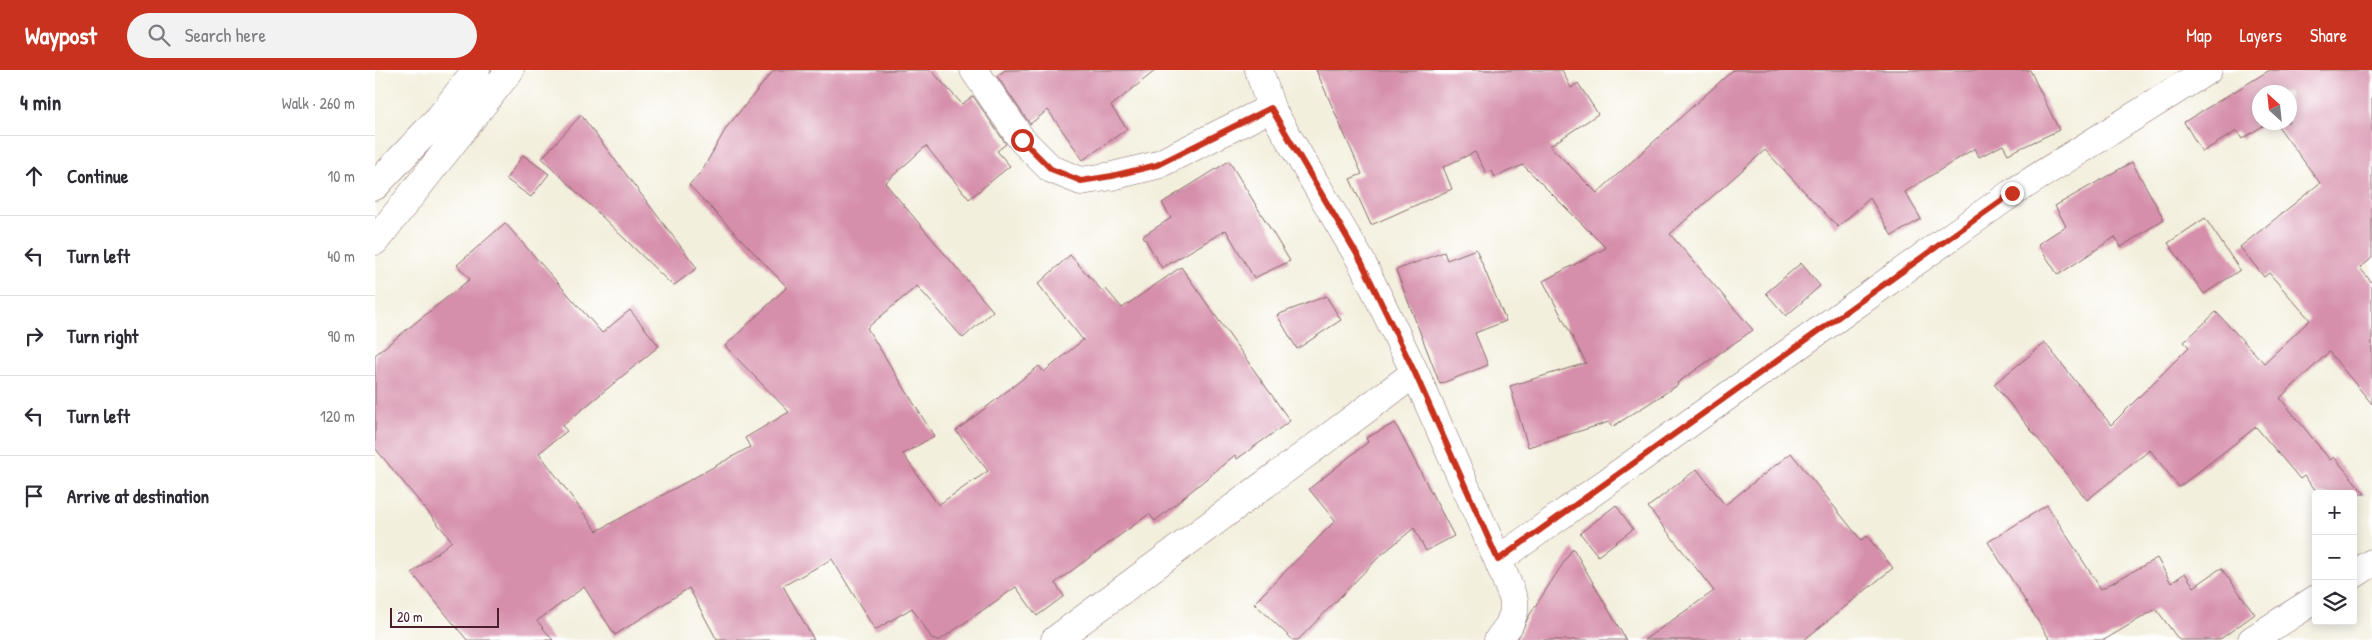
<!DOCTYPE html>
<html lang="en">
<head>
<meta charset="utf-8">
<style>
  body { margin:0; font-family:"Patrick Hand",sans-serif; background:#f2f2f3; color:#2b2b33 }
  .controls { position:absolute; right:15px; bottom:15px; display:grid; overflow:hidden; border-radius:5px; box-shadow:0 2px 12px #0003 }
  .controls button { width:45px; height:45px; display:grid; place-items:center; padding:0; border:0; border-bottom:1px solid #e1e1e2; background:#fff; color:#2b2b33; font:25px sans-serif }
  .compass { position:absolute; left:1877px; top:15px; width:45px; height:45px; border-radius:50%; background:#fff; box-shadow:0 2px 12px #0003; rotate:333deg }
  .scale { position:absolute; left:15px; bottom:12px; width:109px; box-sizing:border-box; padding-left:5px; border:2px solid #4a1f2b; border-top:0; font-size:14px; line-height:18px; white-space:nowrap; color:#4a1f2b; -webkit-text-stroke:4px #fff; paint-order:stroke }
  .stop { position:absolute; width:15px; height:15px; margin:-11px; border:4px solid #c8321e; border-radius:50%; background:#fff }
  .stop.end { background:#c8321e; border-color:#fff; box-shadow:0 1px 5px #0008 }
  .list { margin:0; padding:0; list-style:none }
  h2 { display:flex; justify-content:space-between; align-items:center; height:65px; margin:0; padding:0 20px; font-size:21px }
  h2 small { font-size:16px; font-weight:400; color:#7c7c81 }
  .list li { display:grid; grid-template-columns:32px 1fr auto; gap:15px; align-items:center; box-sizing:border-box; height:80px; padding:0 20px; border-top:1px solid #e1e1e2 }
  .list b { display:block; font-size:19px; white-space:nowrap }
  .list em { font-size:16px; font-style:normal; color:#7c7c81 }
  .icon { flex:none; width:28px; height:28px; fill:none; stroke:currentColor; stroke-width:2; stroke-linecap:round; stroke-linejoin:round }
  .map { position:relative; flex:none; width:1997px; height:570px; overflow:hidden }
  header { display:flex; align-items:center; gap:30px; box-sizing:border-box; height:70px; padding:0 25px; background:#c8321e; color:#fff }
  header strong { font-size:24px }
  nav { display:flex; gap:28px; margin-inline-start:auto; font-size:18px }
  .search { width:350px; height:45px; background:#f2f2f3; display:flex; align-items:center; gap:12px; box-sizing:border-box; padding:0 18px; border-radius:28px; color:#7c7c81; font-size:19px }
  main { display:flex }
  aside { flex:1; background:#fff }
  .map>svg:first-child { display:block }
  .building { fill:#d68fab }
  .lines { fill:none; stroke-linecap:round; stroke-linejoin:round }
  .minor-casing { stroke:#856869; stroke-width:29 }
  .minor { stroke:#fff; stroke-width:28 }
  .route { stroke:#c8321e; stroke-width:6 }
</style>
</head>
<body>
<header>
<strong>Waypost</strong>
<div class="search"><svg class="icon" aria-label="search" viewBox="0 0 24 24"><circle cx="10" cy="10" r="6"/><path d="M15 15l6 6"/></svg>Search here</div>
<nav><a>Map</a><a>Layers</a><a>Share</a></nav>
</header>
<main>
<aside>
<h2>4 min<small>Walk · 260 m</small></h2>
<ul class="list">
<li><svg class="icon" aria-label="ahead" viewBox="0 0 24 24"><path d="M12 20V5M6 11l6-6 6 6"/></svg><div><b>Continue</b></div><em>10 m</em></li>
<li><svg class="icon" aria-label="left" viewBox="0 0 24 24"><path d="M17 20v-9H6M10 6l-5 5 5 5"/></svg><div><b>Turn left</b></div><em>40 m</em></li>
<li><svg class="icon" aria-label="right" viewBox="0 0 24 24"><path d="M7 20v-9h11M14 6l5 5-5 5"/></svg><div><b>Turn right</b></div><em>90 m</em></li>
<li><svg class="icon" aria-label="left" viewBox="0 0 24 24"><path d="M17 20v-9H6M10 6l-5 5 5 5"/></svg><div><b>Turn left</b></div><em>120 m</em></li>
<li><svg class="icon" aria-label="arrive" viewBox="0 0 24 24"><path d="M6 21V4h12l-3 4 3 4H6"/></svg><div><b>Arrive at destination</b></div></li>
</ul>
</aside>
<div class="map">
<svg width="1997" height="570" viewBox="0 0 1997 570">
  <rect width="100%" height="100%" fill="#fff"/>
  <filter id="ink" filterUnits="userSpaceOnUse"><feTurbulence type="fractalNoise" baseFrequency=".02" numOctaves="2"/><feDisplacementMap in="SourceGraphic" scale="10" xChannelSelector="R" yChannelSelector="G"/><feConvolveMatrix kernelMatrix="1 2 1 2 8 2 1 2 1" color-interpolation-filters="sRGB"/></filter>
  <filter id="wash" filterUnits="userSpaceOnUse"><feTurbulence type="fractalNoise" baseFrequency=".0096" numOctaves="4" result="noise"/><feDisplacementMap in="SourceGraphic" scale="20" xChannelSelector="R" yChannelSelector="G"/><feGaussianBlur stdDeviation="1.12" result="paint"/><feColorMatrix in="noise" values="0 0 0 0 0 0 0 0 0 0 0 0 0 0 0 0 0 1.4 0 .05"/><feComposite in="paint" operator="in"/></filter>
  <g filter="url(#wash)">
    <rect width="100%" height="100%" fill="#f3efdd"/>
    <g id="blocks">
      <path class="building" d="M 399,0 L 556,0 L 587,34 L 598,26 L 631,74 L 622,81 L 635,96 L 594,129 L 551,76 L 510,113 L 618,241 L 588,268 L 542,216 L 492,258 L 559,366 L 528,384 L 563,435 L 613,401 L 581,361 L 664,296 L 669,302 L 708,270 L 663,214 L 695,185 L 728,222 L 731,219 L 747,238 L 806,197 L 915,351 L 862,389 L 860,385 L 780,451 L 774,444 L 680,513 L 689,526 L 662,546 L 641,517 L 565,570 L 558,570 L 537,538 L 500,560 L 457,489 L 408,516 L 439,570 L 342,570 L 314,518 L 240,565 L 209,517 L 162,551 L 178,570 L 92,570 L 37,503 L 77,471 L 0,378 L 0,285 L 95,209 L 82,195 L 130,153 L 227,263 L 255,240 L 284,276 L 187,356 L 192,361 L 164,383 L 222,461 L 375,377 L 370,368 L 414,342 L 350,276 L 412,217 L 314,115 L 326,102 L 352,57 Z
        M 630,0 L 781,0 L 736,36 L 752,59 L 708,90 L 673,40 L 655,54 L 622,6 Z
        M 941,0 L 1187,0 L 1196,18 L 1203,13 L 1223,44 L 1175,76 L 1222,123 L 1358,0 L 1655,0 L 1684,60 L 1633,84 L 1628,75 L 1604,87 L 1600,78 L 1530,122 L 1546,149 L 1517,166 L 1495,128 L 1463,157 L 1390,80 L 1295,164 L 1378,260 L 1302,313 L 1303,315 L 1237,357 L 1234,352 L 1153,377 L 1135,316 L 1211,293 L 1168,211 L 1231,178 L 1148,95 L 1120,107 L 1117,101 L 1111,103 L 1100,82 L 1068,97 L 1077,119 L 996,155 L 975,109 L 987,104 Z
        M 1895,0 L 1997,0 L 1997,188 L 1985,198 L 1997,213 L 1997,334 L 1954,282 L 1905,328 L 1955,390 L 1959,387 L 1990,424 L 1944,424 L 1929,406 L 1925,409 L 1881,357 L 1804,417 L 1775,380 L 1712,430 L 1619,314 L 1670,273 L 1736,355 L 1814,277 L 1809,272 L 1841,242 L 1889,293 L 1935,250 L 1894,203 L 1889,207 L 1865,177 L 1945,113 L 1900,52 L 1914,52 L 1914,22 L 1884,22 L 1884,52 L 1894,52 L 1867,69 L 1862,61 L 1827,82 L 1809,52 Z
        M 206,45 L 322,198 L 298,216 L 167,88 Z
        M 148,85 L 174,104 L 156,127 L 131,109 Z
        M 854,91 L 915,191 L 879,208 L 851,160 L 787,198 L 768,166 L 796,148 L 787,133 Z
        M 1757,92 L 1789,149 L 1746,177 L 1740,167 L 1683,205 L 1663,174 L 1691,156 L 1680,136 Z
        M 1830,148 L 1865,200 L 1829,224 L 1793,173 Z
        M 1101,179 L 1131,251 L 1100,263 L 1113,295 L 1065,314 L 1021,200 L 1069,182 L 1072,190 Z
        M 1426,193 L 1445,216 L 1411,246 L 1391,223 Z
        M 951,226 L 966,250 L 922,279 L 902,245 Z
        M 1020,353 L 1079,466 L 1051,481 L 1039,458 L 1006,485 L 923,570 L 918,570 L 879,533 L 960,451 L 934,419 L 993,372 L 991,368 Z
        M 1416,383 L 1486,470 L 1492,466 L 1518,498 L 1429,570 L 1269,570 L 1339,521 L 1273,437 L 1322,399 L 1350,435 Z
        M 1241,435 L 1258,459 L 1223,486 L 1205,463 Z
        M 1672,435 L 1726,519 L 1782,488 L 1796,513 L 1810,503 L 1819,517 L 1846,498 L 1880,544 L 1844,570 L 1804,570 L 1781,539 L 1729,570 L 1675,570 L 1613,472 Z
        M 1198,478 L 1251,570 L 1142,570 L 1154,546 Z"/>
    </g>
  </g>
  <g filter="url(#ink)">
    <use href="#blocks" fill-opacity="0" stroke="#856869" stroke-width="1"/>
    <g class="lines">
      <g class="minor-casing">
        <path id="minor" d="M 599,0 L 647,70 L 676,99 L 706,111 L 737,106 L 782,95 L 896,38
          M 884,0 L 896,38 L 986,191 L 1040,303 L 1123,490 L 1139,530 L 1139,542 L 1134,555 L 1123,570
          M 0,116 L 65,47 L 101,0
          M 0,171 L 135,0
          M 1123,490 L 1637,123 L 1833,0
          M 1978,505 L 1997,493
          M 680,570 L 1040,303
          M 1877,570 L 1941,529"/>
      </g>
      <use href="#minor" class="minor"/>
    </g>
  </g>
  <g class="lines" filter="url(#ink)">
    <path class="route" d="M 647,70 L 676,99 L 706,111 L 737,106 L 782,95 L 896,38 L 986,191 L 1040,303 L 1123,490 L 1637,123"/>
  </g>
</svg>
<div class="controls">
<button>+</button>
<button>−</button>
<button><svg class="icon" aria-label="layers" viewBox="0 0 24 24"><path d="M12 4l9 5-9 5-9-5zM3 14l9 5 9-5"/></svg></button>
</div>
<svg class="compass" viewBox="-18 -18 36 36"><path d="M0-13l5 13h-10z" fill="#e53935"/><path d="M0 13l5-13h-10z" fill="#7c7c81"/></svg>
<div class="scale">20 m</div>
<div class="stop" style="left:647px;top:70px"></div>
<div class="stop end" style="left:1637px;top:123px"></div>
</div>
</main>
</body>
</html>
